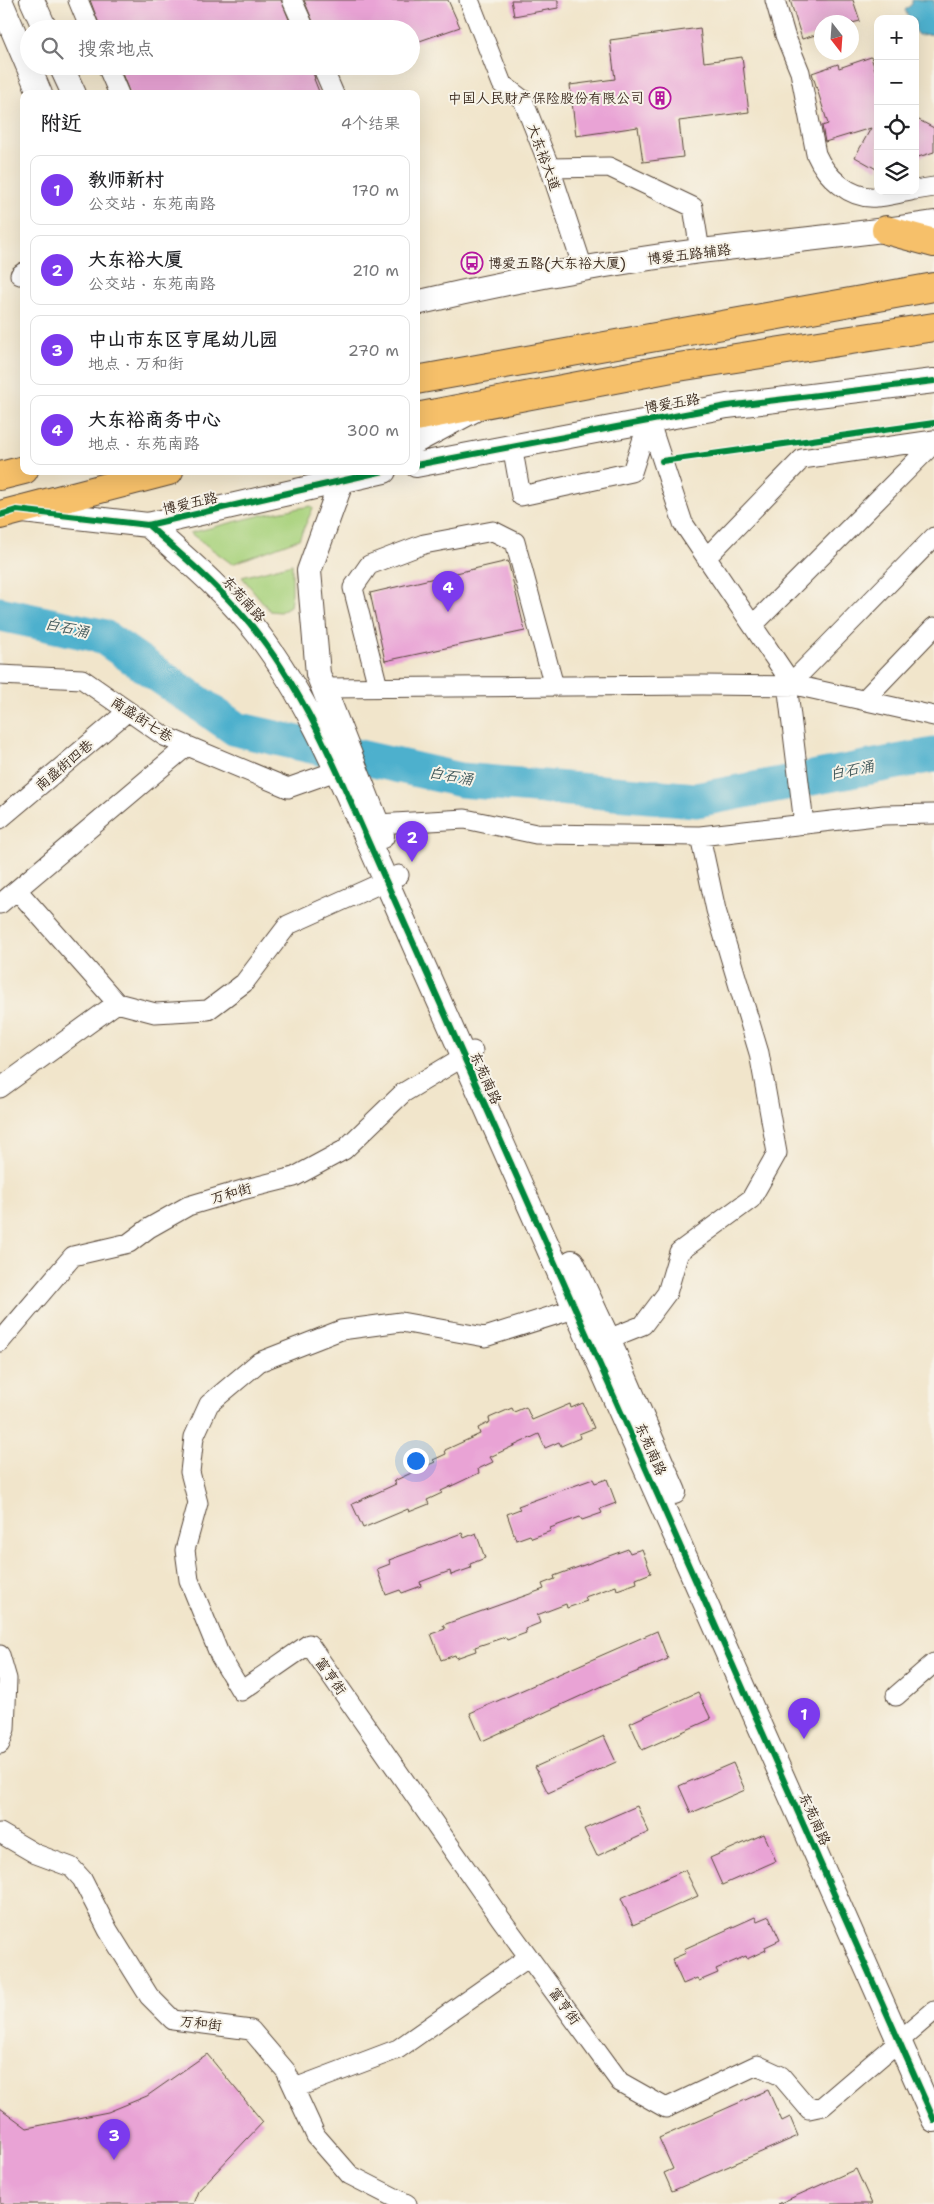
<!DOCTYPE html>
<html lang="zh">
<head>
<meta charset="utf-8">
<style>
  body { margin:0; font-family:"Shantell Sans","LXGW WenKai TC",sans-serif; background:#f2f2f2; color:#202124 }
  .controls { position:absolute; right:15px; top:15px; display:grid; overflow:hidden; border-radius:10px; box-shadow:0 5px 20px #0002 }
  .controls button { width:45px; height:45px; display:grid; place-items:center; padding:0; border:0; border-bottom:1px solid #e0e0e0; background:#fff; color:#202124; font:25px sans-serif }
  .compass { position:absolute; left:814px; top:15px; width:45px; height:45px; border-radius:50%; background:#fff; box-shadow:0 5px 20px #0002; rotate:163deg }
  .you { position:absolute; left:415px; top:1460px; width:18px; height:18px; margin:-12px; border:4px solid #fff; border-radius:50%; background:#1a73e8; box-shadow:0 0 0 8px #1a73e833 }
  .badge { display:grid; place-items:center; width:32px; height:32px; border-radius:50%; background:#7c3aed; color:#fff; font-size:16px; font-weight:700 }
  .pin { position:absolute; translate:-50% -41px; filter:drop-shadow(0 1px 2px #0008) }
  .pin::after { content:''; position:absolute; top:26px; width:18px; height:15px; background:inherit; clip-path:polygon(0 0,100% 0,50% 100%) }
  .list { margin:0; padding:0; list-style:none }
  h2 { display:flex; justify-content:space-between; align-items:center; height:65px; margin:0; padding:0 20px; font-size:21px }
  h2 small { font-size:16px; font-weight:400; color:#757577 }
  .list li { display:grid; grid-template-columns:32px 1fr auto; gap:15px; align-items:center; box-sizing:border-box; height:70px; margin:0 10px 10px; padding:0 10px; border:1px solid #e0e0e0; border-radius:10px }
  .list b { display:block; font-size:19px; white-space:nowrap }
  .list p { margin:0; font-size:16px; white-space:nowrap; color:#757577 }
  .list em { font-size:16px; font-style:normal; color:#757577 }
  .icon { flex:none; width:28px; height:28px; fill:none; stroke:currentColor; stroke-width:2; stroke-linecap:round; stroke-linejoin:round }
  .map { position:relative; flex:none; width:934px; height:2204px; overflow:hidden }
  .search { position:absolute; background:#fff; box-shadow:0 5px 20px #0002; left:20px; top:20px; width:400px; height:55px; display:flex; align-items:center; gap:12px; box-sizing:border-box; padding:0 18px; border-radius:28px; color:#757577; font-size:19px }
  .panel { position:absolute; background:#fff; box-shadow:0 5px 20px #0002; left:20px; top:90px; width:400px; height:385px; border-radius:10px }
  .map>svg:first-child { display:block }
  .green { fill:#aad37f; stroke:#727e4e }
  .water { fill:#4eb0cd; stroke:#446d76 }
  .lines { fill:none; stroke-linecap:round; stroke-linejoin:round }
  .river { stroke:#4eb0cd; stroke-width:35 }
  .building { fill:#e9a3d5 }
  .minor-casing { stroke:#564638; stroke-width:21 }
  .tertiary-casing { stroke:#564638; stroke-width:26 }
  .trunk-casing { stroke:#564638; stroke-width:30 }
  .minor { stroke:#fff; stroke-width:19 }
  .tertiary { stroke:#fff; stroke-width:24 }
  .trunk { stroke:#f6c06b; stroke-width:28 }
  .cycleway-casing { stroke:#f7f3e8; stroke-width:9 }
  .cycleway { stroke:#00873e; stroke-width:6 }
  .labels { text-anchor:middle; stroke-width:4; stroke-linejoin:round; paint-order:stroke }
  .poi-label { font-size:14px; fill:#3b2a1e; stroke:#f7f3e8; text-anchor:end }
  .street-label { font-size:14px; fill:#3b2a1e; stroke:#f7f3e8 }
  .water-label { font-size:15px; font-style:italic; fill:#42595b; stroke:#f7f3e8 }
</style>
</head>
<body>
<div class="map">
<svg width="934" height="2204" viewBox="0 0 934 2204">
  <rect width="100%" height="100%" fill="#f7f3e8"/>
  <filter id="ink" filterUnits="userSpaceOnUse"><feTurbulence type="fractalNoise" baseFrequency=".02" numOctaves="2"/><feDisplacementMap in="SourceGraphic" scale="10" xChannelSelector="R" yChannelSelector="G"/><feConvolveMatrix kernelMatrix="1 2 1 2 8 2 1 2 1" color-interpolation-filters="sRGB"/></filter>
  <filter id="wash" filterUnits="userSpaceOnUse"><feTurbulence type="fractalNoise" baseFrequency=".0096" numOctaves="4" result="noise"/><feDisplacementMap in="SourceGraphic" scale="20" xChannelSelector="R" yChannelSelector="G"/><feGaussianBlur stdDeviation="1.12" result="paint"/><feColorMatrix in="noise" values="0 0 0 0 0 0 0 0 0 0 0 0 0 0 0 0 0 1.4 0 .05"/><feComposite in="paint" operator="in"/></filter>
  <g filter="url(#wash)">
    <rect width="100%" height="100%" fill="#f1e5cb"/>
    <path class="green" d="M 311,506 L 313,508 L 299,539 L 232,564 L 190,533 L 266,514 Z
      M 292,564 L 292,593 L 290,606 L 280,612 L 270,611 L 242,577 Z"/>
    <path class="water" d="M 912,0 L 934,0 L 934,34 L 918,35 L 915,31 L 915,19 L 909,19 L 905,10 L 912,4 Z"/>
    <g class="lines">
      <path class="river" d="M 0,614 L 102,636 L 236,729 L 461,780 L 696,800 L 934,755"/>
    </g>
    <g id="blocks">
      <path class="building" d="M 90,0 L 281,0 L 293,29 L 101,29 Z
        M 304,0 L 448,0 L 460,27 L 411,44 L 411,29 L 316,29 Z
        M 511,0 L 558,0 L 558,8 L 514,16 Z
        M 790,0 L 853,0 L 860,21 L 852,23 L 822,22 L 822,33 L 802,39 Z
        M 700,28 L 704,62 L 742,57 L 749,112 L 679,121 L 683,157 L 643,162 L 638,127 L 576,136 L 570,85 L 615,79 L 610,40 Z
        M 871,57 L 878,79 L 878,170 L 855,157 L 871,128 L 825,142 L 822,126 L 828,124 L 812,73 L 838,64 L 839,68 Z
        M 119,66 L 311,66 L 315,79 L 314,79 L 320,94 L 130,94 Z
        M 915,118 L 934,128 L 934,152 L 915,158 Z
        M 508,561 L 525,631 L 385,661 L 370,593 Z
        M 583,1403 L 594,1428 L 579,1434 L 580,1438 L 561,1446 L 559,1442 L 545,1448 L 539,1434 L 490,1457 L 493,1462 L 478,1469 L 479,1473 L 441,1491 L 442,1493 L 427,1500 L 429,1504 L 409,1512 L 408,1509 L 363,1528 L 352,1504 L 396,1484 L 394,1481 L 435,1462 L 433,1460 L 446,1454 L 445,1450 L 480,1434 L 478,1428 L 490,1422 L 489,1418 L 512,1408 L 514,1412 L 526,1407 L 532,1420 L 570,1404 L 571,1408 Z
        M 593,1479 L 595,1483 L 607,1479 L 616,1503 L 600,1509 L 602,1513 L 582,1520 L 580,1517 L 550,1528 L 551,1531 L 532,1538 L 530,1535 L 516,1540 L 507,1514 L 520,1509 L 518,1506 Z
        M 462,1533 L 464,1538 L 476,1533 L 485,1558 L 470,1564 L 471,1568 L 451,1575 L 450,1571 L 420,1582 L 421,1586 L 402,1593 L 400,1590 L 386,1595 L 377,1569 L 390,1564 L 389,1560 Z
        M 628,1549 L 630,1553 L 642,1549 L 651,1573 L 636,1579 L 637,1583 L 617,1590 L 616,1586 L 585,1597 L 587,1601 L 567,1608 L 566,1604 L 537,1615 L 540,1623 L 525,1629 L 526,1633 L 507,1640 L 505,1637 L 475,1647 L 476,1651 L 456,1658 L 455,1655 L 441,1660 L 431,1634 L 445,1629 L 443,1625 L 544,1589 L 542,1584 L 555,1579 L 554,1576 Z
        M 657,1631 L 668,1659 L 607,1684 L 482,1741 L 470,1713 Z
        M 698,1692 L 711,1719 L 642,1750 L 630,1723 Z
        M 604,1736 L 616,1762 L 548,1793 L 535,1767 Z
        M 733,1763 L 745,1790 L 691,1813 L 679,1786 Z
        M 637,1806 L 649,1832 L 597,1856 L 584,1829 Z
        M 764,1834 L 776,1861 L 722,1885 L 710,1858 Z
        M 685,1870 L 698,1896 L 633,1925 L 621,1898 Z
        M 769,1916 L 780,1940 L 765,1947 L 766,1950 L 747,1959 L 746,1956 L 716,1969 L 718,1973 L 699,1981 L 697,1978 L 683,1984 L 672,1959 L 686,1953 L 684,1949 L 755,1917 L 757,1921 Z
        M 207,2054 L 263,2122 L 198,2191 L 193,2204 L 0,2204 L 0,2108 L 27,2128 L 108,2112 L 147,2096 Z
        M 768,2090 L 782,2121 L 790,2117 L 798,2136 L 672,2191 L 664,2173 L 673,2169 L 659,2138 Z
        M 856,2169 L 872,2204 L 778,2204 Z"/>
    </g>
  </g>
  <g filter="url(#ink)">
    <use href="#blocks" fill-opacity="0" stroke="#564638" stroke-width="1"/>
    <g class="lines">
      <g class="minor-casing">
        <path id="minor" d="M 78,0 L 90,29
          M 292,0 L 305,29
          M 469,0 L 502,84 L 523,100 L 550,168 L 583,268
          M 775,0 L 785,35 L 800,72 L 816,154 C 826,177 850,199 876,197 C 887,197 899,193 911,191
          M 107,66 L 119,94
          M 322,66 L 334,94
          M 550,168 L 609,167 L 693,207 L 700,251
          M 915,190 L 934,187
          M 20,275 L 24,272
          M 649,420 L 683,523 L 786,675 L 804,824
          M 512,445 L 521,496 L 632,472 L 649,420
          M 706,558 L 802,459 L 934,440
          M 753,625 L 934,443
          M 0,675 L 82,679 L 164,736 L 288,788 L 336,771
          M 788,686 L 934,537
          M 378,687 L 353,588 L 369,565 L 424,544 L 493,531 L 515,542 L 554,686
          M 324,688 L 703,685 L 799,686 L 934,716
          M 864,700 L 934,627
          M 0,819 L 128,711
          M 377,824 L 465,819 L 536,834 L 700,836 L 884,815 L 934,814
          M 17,890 L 117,1003 L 155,1013 L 208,1010 L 244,983 L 288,925 L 399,875
          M 0,904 L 187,746
          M 0,1088 L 117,1003
          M 587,1305 L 485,1337 L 401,1322 L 341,1330 L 259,1362 L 209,1404 L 194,1437 L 190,1472 L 198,1503 L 185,1550 L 189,1580 L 220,1656 L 241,1691 L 309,1644 L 501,1919 L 620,2082 L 666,2108 L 757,2065 L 781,2076 L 809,2109 L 823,2106 L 934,2011
          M 608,1339 L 643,1325 L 667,1293 L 679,1252 L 751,1199 L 777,1153 L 759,1053 L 716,910 L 700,836
          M 0,1342 L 73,1256 L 129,1243 L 149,1228 L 188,1206 L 242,1190 L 294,1177 L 344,1150 L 403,1093 L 473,1051
          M 0,1655 L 7,1679 L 5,1729 L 0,1744
          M 896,1696 L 934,1663
          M 0,1833 L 36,1854 L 71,1867 L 82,1879 L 108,1930 L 149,1996 L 173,2020 L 251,2030 L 286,2071 L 316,2136 L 350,2175 L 407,2204
          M 295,2088 L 398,2049 L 529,1957"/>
      </g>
      <g class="tertiary-casing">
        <path id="tertiary" d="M 0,0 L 40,94
          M 32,0 L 45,29
          M 61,66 L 74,94
          M 416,303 C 510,281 605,263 700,251 C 778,242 856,235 934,223
          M 416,441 L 474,410
          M 416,465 L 727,406 L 934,381
          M 342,480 L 309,571 L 318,674 L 382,836
          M 23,511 L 148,525 L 384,471
          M 148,525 C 187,560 228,594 259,635 C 315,709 348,798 386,881 L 934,2120
          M 572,1262 L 608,1339 L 674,1492"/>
      </g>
      <g class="trunk-casing">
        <path id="trunk" d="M 886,230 L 934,243
          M 416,380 L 934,287
          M 416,417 L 672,368 L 934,327
          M 0,476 L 24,470
          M 0,515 L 169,471"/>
      </g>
      <use href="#minor" class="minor"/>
      <use href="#tertiary" class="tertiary"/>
      <use href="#trunk" class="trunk"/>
      <g class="cycleway-casing">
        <path id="cycleway" d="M 662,461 L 934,423
          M 416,465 L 727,406 L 934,381
          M 0,515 L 17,510 L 148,525 L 384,471
          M 148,525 C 187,560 228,594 259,635 C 315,709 348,798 386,881 L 934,2120"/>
      </g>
      <use href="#cycleway" class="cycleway"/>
    </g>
  </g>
  <defs>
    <g id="building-ring" transform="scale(1.125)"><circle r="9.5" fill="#f7f3e8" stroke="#b5179e" stroke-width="1.5"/><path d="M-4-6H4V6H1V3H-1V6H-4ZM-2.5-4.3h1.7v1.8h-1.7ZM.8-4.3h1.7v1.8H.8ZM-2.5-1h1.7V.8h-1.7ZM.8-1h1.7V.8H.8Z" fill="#b5179e"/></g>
    <g id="bus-ring" transform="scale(1.125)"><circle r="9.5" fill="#f7f3e8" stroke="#b5179e" stroke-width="1.5"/><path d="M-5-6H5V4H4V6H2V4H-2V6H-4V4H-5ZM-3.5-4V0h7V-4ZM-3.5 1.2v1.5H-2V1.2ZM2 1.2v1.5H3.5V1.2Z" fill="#b5179e"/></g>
  </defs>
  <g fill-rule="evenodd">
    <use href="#building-ring" x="660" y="98"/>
    <use href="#bus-ring" x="472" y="263"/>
  </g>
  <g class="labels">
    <g class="poi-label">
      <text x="644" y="103">中国人民财产保险股份有限公司</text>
      <text x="488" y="268" text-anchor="start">博爱五路(大东裕大厦)</text>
    </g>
    <g class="street-label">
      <text transform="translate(544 157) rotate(70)" y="5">大东裕大道</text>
      <text transform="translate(689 254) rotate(-7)" y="5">博爱五路辅路</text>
      <text transform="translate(672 403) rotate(-10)" y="5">博爱五路</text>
      <text transform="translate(190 503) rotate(-13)" y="5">博爱五路</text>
      <text transform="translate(244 599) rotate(48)" y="5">东苑南路</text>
      <text transform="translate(142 719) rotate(33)" y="5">南盛街七巷</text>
      <text transform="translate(64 765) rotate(-40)" y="5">南盛街四巷</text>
      <text transform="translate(486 1078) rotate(66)" y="5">东苑南路</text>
      <text transform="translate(231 1193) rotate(-16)" y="5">万和街</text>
      <text transform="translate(651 1449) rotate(66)" y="5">东苑南路</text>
      <text transform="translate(331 1676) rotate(55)" y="5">富亨街</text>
      <text transform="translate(815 1819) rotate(66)" y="5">东苑南路</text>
      <text transform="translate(565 2006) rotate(54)" y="5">富亨街</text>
      <text transform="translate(201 2023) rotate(7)" y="5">万和街</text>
    </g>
    <g class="water-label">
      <text transform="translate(67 628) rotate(12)" y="5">白石涌</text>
      <text transform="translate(852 770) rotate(-11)" y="5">白石涌</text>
      <text transform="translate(451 776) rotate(10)" y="5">白石涌</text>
    </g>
  </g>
</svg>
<div class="controls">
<button>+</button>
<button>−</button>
<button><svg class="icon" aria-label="locate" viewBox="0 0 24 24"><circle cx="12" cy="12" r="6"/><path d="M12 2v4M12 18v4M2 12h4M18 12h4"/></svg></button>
<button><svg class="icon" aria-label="layers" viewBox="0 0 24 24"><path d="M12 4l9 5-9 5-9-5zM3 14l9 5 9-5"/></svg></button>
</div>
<svg class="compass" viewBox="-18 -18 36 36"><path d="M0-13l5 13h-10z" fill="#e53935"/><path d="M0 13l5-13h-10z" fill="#757577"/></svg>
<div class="you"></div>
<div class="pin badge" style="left:804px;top:1739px">1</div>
<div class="pin badge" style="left:412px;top:862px">2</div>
<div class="pin badge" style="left:114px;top:2160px">3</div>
<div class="pin badge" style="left:448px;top:612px">4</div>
<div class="search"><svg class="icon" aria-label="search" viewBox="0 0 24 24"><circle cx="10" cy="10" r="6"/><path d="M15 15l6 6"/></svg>搜索地点</div>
<section class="panel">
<h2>附近<small>4个结果</small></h2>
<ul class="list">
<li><span class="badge">1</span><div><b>教师新村</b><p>公交站 · 东苑南路</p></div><em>170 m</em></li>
<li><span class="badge">2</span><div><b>大东裕大厦</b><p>公交站 · 东苑南路</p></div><em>210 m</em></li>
<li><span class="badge">3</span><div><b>中山市东区亨尾幼儿园</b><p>地点 · 万和街</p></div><em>270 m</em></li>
<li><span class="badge">4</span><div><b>大东裕商务中心</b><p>地点 · 东苑南路</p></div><em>300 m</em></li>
</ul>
</section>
</div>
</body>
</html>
